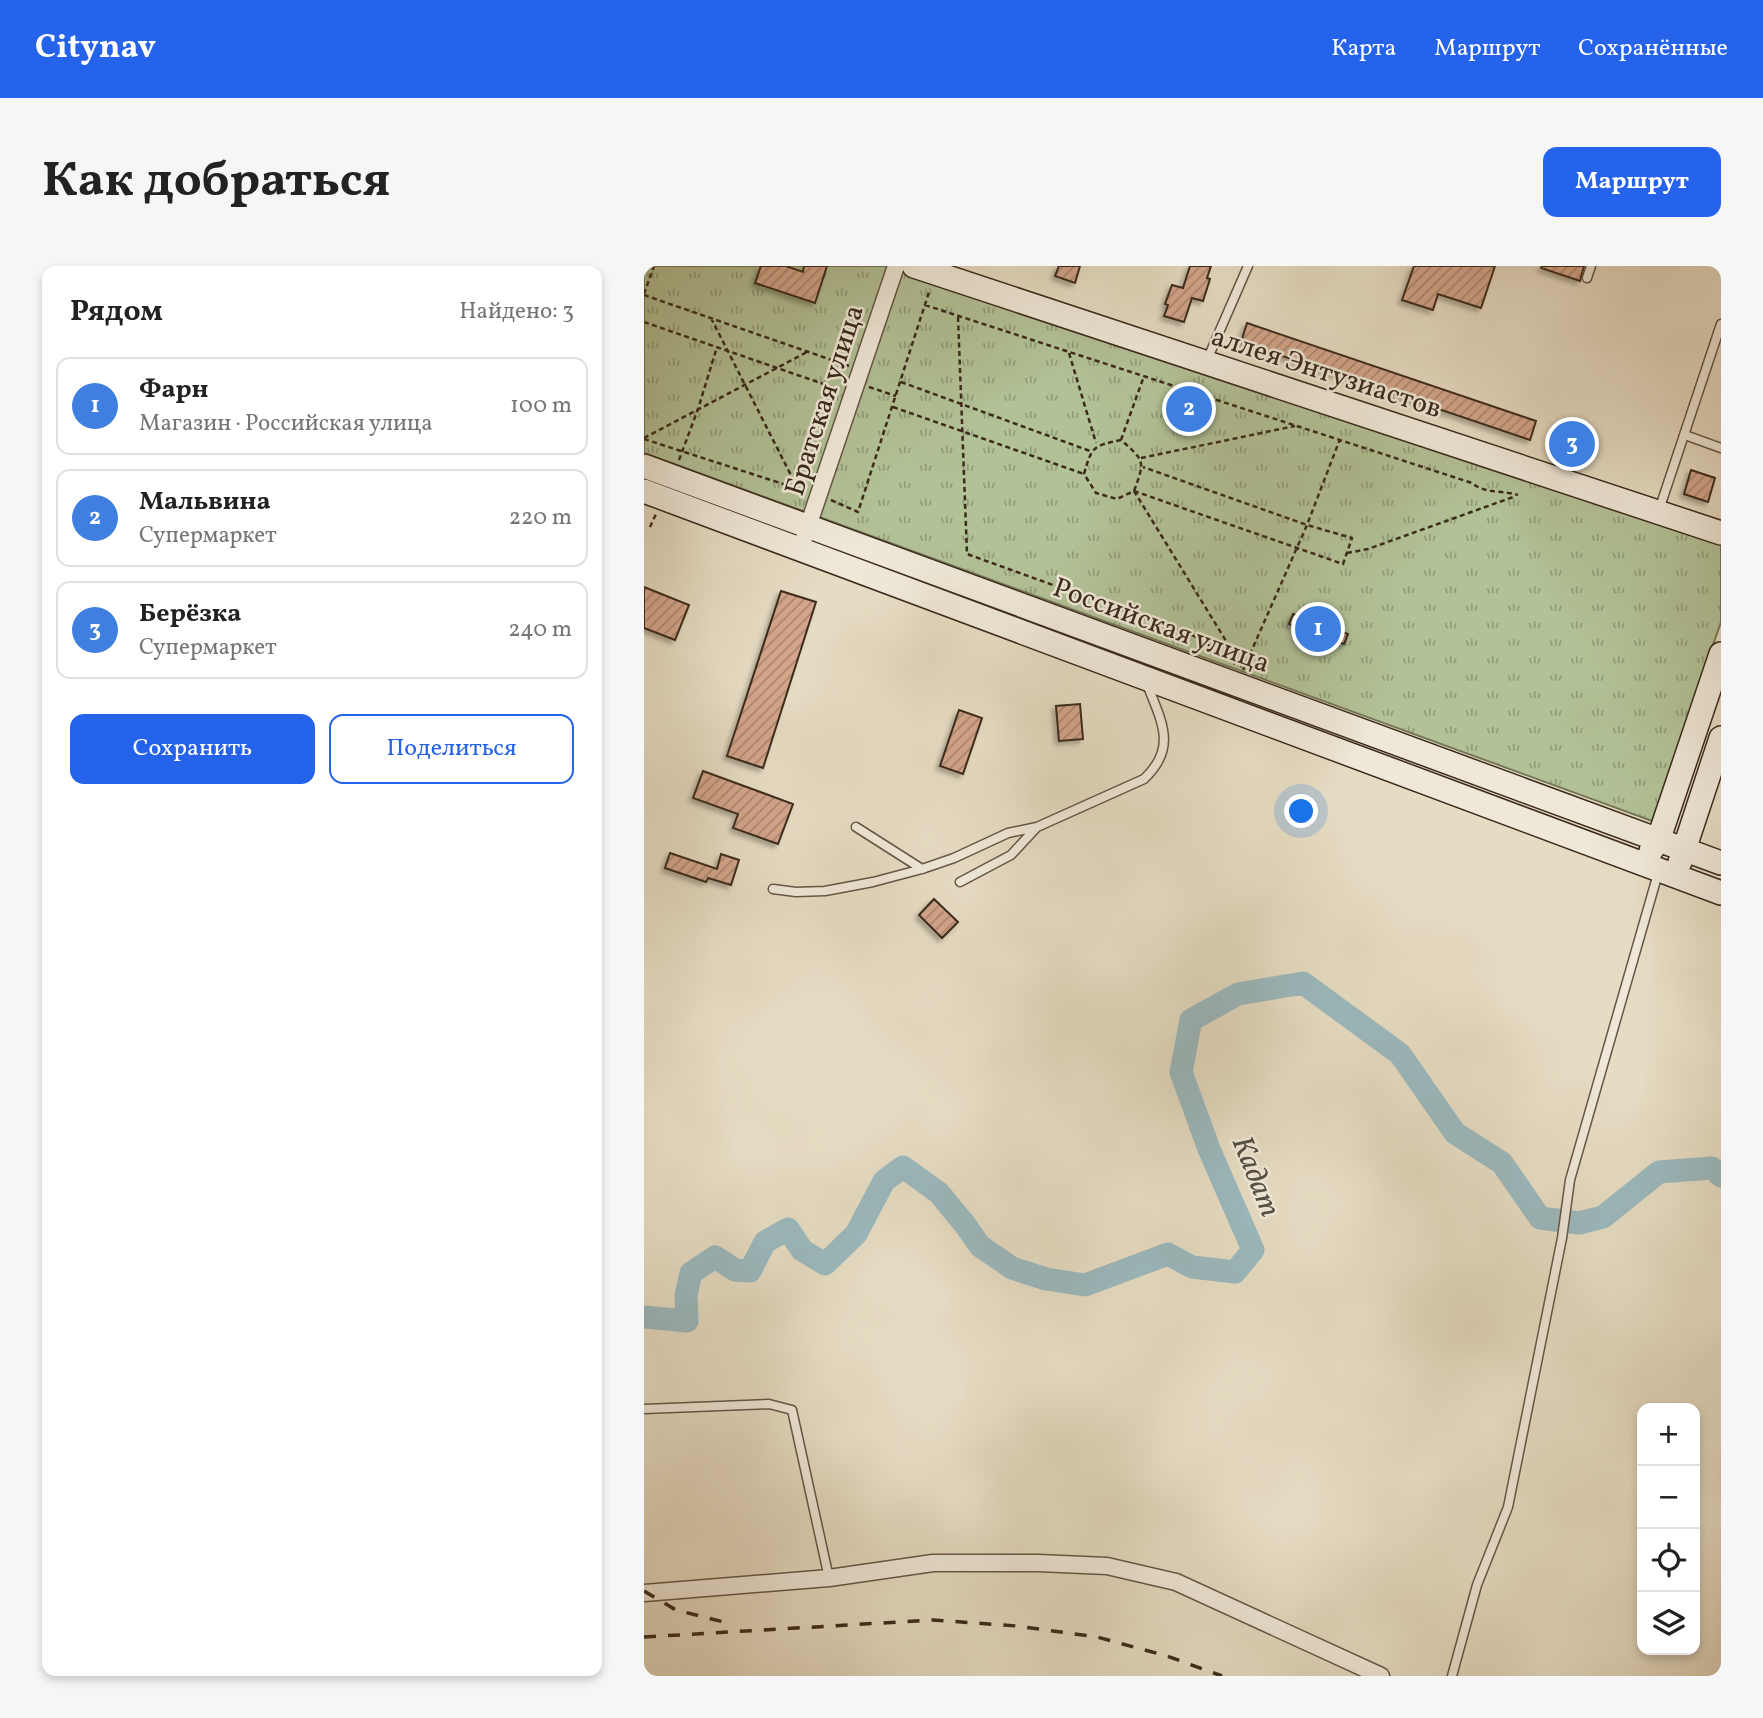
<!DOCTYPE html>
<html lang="ru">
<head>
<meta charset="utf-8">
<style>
  body { margin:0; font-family:Vollkorn,serif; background:#f6f6f6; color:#222 }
  .controls { position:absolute; right:21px; bottom:21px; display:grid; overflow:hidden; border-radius:14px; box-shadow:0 4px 10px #0003 }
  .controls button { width:63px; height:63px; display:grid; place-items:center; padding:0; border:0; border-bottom:2px solid #e0e0e0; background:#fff; color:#222; font:35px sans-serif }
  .you { position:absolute; left:658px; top:546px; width:24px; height:24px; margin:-18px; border:5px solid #fff; border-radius:50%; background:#1a73e8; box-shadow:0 0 0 10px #1a73e833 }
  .badge { display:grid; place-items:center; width:46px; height:46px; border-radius:50%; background:#2563eb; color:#fff; font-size:23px; font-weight:700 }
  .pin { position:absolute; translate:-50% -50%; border:4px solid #fff; box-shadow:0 2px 7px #0006 }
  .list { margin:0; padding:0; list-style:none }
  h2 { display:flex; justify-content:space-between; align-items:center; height:91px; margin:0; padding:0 28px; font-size:30px }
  h2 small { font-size:23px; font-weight:400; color:#767676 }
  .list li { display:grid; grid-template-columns:46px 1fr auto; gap:21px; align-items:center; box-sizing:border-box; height:98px; margin:0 14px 14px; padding:0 14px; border:2px solid #e0e0e0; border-radius:14px }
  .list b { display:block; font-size:26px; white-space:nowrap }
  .list p { margin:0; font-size:23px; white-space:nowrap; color:#767676 }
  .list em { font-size:23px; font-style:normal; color:#767676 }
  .actions { display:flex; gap:14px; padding:21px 28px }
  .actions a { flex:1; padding:16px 0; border:2px solid #2563eb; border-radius:14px; text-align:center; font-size:24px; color:#2563eb }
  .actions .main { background:#2563eb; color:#fff }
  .icon { flex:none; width:38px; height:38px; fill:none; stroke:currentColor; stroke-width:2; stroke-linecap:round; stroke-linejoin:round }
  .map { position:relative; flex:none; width:1077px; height:1410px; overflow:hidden; border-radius:14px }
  header { display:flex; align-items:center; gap:42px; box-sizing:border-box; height:98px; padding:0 35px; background:#2563eb; color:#fff }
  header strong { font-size:33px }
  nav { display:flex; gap:38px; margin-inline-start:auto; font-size:24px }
  .intro { display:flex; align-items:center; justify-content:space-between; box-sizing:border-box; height:168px; padding:0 42px }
  h1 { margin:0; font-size:49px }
  .button { padding:18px 32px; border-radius:14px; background:#2563eb; color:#fff; font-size:24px; font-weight:700 }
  main { display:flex; gap:42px; padding:0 42px }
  aside { flex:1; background:#fff; border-radius:14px; box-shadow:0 4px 10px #0003 }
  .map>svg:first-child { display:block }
  .park { fill:url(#park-tufts); stroke:#767659; stroke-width:2 }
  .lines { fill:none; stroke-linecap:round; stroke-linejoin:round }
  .river { stroke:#9bb9be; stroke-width:23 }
  .building { fill:url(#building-hatch); stroke:#3b2a1c; stroke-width:2; filter:url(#shadow) }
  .lane-casing { stroke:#665646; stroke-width:11 }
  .street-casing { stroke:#665646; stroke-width:19 }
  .secondary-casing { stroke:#3b2a1c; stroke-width:26 }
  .path { stroke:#3b2a1c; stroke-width:2.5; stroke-dasharray:5 3.5; stroke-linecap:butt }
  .lane { stroke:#efe8d8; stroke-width:8 }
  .street { stroke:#efe8d8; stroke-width:16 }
  .secondary { stroke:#efe8d8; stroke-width:23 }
  .rail { stroke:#3b2a1c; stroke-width:3.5; stroke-dasharray:12 12; stroke-linecap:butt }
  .labels { text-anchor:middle; stroke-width:5; stroke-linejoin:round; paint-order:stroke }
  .street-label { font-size:28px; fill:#3b2a1c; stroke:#efe8d8 }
  .water-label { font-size:30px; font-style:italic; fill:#534e44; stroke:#efe8d8 }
</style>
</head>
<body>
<header>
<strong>Citynav</strong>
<nav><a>Карта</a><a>Маршрут</a><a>Сохранённые</a></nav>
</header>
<div class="intro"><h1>Как добраться</h1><a class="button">Маршрут</a></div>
<main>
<aside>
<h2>Рядом<small>Найдено: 3</small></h2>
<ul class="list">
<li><span class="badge" style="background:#3f7fe0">1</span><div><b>Фарн</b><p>Магазин · Российская улица</p></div><em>100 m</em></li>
<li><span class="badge" style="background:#3f7fe0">2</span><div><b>Мальвина</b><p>Супермаркет</p></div><em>220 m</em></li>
<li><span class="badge" style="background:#3f7fe0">3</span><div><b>Берёзка</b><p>Супермаркет</p></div><em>240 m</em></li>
</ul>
<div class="actions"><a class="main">Сохранить</a><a>Поделиться</a></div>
</aside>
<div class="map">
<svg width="1077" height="1410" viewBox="0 0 1077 1410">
  <defs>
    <pattern id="park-tufts" width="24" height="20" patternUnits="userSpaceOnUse" patternTransform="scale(1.75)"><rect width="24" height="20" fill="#b2c196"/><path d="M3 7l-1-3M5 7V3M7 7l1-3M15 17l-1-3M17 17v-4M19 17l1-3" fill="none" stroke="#929d7a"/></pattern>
    <pattern id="building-hatch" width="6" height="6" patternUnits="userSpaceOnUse" patternTransform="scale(1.75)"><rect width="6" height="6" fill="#d3a58a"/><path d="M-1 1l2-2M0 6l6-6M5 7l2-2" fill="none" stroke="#ac8770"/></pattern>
    <filter id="shadow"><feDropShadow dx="-3.5" dy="3.5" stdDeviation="2" flood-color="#0004"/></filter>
  </defs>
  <rect width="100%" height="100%" fill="#e6dcc3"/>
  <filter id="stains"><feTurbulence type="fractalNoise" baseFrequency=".00286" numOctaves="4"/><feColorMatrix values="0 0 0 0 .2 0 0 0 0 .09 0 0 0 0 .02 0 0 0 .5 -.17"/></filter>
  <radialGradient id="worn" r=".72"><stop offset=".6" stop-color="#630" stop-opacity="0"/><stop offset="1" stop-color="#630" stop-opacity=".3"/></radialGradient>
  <path class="park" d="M 0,0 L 245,0 L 1077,277 L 1077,356 L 1008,555 L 0,187 Z"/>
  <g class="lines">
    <path class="river" d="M 0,1051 L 43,1055 L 42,1029 L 47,1007 L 71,991 L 91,1004 L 106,1005 L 121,976 L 144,963 L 158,984 L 181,998 L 212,968 L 240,915 L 259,901 L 295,927 L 322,960 L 336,980 L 368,1002 L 402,1013 L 441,1019 L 524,988 L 548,1001 L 591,1006 L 609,984 L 565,883 L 537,806 L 547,754 L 594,728 L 659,717 L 756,788 L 811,867 L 858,897 L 896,952 L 935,957 L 959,951 L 1015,906 L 1068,902 L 1077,910"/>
  </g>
  <path class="building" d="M 117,0 L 142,0 L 159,6 L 160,0 L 183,0 L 171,37 L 111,17 Z
    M 415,0 L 436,0 L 431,17 L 411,10 Z
    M 546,0 L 567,0 L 563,12 L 566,13 L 559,35 L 548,32 L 540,56 L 520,50 L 524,39 L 521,38 L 528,19 L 539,22 Z
    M 770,0 L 851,0 L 837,42 L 794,28 L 789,44 L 758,34 Z
    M 898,0 L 940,0 L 936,15 L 897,2 Z
    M 603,57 L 892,155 L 886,174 L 597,76 Z
    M 540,127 L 559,134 L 549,160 L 531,153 Z
    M 923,163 L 940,168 L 933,192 L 915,187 Z
    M 1047,204 L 1071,212 L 1064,236 L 1040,228 Z
    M 0,321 L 45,339 L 31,374 L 0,362 Z
    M 137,325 L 172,336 L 119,502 L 83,490 Z
    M 649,348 L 704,368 L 700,378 L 645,358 Z
    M 436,438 L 439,473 L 415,475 L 412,440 Z
    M 315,444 L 338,452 L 319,508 L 296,500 Z
    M 59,505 L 149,538 L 134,578 L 89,562 L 94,548 L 49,532 Z
    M 26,587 L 73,603 L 77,588 L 95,594 L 87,619 L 64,612 L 62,616 L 21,602 Z
    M 290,633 L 314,656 L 298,672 L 275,649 Z"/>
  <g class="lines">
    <g class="lane-casing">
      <path id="lane" d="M 943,12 L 947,0
        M 563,94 L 604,0
        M 1041,169 L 1077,182
        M 1015,244 L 1077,58
        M 212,561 L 278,603
        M 316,616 L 367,589 L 393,561
        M 129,623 L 152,626 L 181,625 L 229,616 L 278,603 L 310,592 L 364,567 L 393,561 L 500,513 C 534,481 517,455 503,418
        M 0,1143 L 125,1138 L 148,1144 L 185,1312
        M 808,1410 L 833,1319 L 864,1241 L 918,972 L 926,914 L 1015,604"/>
    </g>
    <g class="street-casing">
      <path id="street" d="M 156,284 L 252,0
        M 0,1327 L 185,1312 L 289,1297 L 394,1297 L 463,1300 L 532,1316 L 737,1410"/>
    </g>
    <g class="secondary-casing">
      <path id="secondary" d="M 270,0 L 1077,267
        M 0,200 L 1077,597
        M 0,225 L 1077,627
        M 1007,585 L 1015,572 L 1077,388
        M 1036,596 L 1077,472"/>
    </g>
    <path class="path" d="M 0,28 L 10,0
      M 0,29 L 205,100
      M 281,39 L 828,217 C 841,228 858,224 874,229
      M 314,51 L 323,288 L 553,371 L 591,398
      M 67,52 L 154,223
      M 0,56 L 194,123
      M 425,87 L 452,177
      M 257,116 L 446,185
      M 225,121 L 252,130
      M 249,141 L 440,208
      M 0,172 L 165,85
      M 0,173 L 161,225
      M 477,174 L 500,110
      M 497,192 L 651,160
      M 35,194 L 54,143 L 73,81
      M 490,225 C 501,195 501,195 477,174 C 449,180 448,180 440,208 L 452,227 L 473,233 L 490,225 L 699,298 L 708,272 L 663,259 L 499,201
      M 490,225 L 598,401
      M 187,234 L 214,246 L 286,23
      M 6,261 L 12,248
      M 703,287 L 724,283 L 872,230
      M 599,404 L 663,259 L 696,173"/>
    <use href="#lane" class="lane"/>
    <use href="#street" class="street"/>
    <use href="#secondary" class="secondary"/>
    <path class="rail" d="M 0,1325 L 32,1344 L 88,1358
      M 0,1371 L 289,1354 L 373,1360 L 453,1371 L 523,1390 L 578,1410"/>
  </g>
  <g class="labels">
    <g class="street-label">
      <text transform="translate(683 105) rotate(18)" y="10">аллея Энтузиастов</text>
      <text transform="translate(179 134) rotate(-72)" y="10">Братская улица</text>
      <text transform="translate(518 358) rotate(20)" y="10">Российская улица</text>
    </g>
    <g class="water-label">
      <text transform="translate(613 910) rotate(68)" y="10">Кадат</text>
    </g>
  </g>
  <rect width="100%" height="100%" filter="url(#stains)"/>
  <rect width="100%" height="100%" fill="url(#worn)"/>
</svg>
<div class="controls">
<button>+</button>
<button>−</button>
<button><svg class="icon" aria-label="locate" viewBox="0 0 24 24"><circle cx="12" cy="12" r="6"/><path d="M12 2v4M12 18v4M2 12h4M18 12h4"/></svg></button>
<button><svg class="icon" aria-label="layers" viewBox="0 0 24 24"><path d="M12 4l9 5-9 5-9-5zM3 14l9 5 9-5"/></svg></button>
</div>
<div class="you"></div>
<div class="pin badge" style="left:674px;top:363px;background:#3f7fe0">1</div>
<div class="pin badge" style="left:545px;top:143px;background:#3f7fe0">2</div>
<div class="pin badge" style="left:928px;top:178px;background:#3f7fe0">3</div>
</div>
</main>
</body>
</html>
